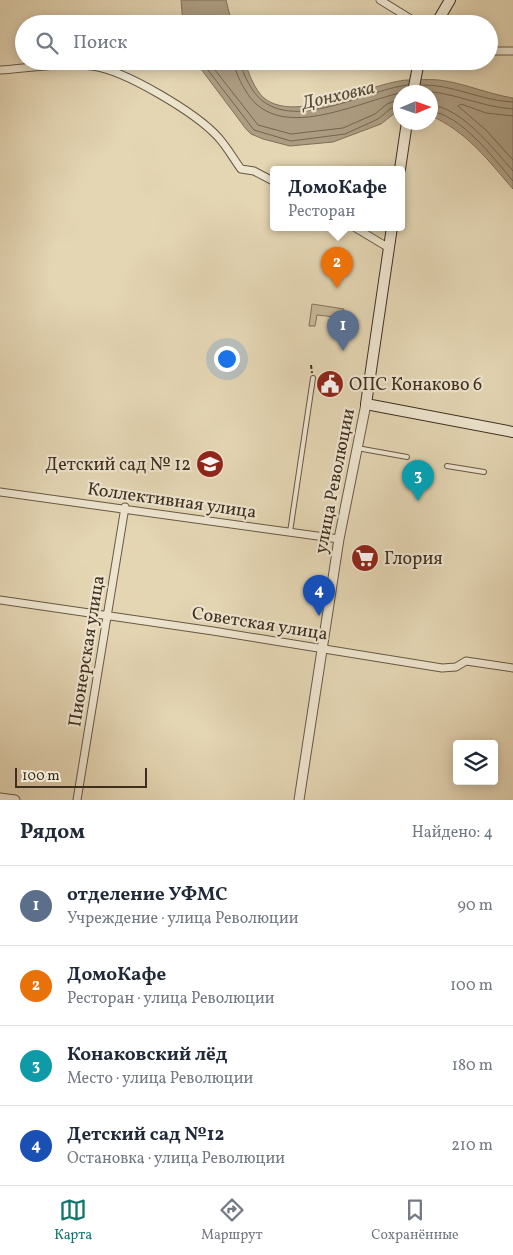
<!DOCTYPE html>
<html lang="ru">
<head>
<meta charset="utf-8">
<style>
  body { margin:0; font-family:Vollkorn,serif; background:#f2f2f3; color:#1f2937 }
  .controls { position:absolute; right:15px; bottom:15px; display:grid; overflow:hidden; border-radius:5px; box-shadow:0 2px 12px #0003 }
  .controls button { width:45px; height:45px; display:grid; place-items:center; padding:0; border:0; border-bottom:1px solid #e0e1e3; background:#fff; color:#1f2937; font:25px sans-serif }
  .compass { position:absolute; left:393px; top:85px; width:45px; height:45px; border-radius:50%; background:#fff; box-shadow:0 2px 12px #0003; rotate:88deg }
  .scale { position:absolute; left:15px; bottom:12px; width:132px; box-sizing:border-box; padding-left:5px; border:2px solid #3e2e1f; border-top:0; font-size:14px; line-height:18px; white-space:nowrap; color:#3e2e1f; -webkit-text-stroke:4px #ede4ce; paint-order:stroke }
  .you { position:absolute; left:226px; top:358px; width:18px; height:18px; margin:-12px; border:4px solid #fff; border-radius:50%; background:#1a73e8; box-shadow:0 0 0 8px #1a73e833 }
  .badge { display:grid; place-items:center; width:32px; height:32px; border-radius:50%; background:#0f766e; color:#fff; font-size:16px; font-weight:700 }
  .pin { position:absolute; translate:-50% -41px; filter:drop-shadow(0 1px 2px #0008) }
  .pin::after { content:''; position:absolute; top:26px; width:18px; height:15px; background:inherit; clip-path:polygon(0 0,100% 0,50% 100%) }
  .popup { position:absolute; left:270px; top:166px; width:135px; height:65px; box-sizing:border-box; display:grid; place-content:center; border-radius:5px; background:#fff; filter:drop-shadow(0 1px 4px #0005); font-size:16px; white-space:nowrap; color:#747a83 }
  .popup b { font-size:19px; color:#1f2937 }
  .popup::after { content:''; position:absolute; left:50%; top:100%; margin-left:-10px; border:10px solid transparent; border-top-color:#fff }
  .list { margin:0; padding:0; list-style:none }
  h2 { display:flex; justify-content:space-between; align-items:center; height:65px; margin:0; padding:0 20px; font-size:21px }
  h2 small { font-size:16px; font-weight:400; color:#747a83 }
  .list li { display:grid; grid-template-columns:32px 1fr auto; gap:15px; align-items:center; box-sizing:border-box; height:80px; padding:0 20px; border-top:1px solid #e0e1e3 }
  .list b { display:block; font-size:19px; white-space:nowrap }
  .list p { margin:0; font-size:16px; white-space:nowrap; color:#747a83 }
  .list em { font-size:16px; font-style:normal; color:#747a83 }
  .icon { flex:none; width:28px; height:28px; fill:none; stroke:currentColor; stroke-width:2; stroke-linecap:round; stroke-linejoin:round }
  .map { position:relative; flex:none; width:513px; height:800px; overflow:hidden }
  .search { position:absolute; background:#fff; box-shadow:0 2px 12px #0003; left:15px; right:15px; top:15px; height:55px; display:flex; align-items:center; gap:12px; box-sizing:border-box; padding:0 18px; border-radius:28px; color:#747a83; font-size:19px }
  .sheet { height:385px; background:#fff }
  nav { display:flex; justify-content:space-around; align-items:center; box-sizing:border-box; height:70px; border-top:1px solid #e0e1e3; background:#fff; font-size:14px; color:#747a83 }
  nav a { display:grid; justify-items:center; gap:2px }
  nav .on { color:#0f766e }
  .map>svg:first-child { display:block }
  .green { fill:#c8b99a; stroke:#83745c }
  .water { fill:#ac9c81; stroke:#80705a }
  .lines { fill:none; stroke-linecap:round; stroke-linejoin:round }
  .shore { stroke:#756550; stroke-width:1 }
  .service-casing { stroke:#685844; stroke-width:6 }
  .minor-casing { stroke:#685844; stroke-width:9 }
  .tertiary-casing { stroke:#685844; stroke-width:11 }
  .secondary-casing { stroke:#3e2e1f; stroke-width:12 }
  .path { stroke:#3e2e1f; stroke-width:2; stroke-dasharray:4 2.5; stroke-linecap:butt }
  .service { stroke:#ede4ce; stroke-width:4 }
  .minor { stroke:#ede4ce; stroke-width:7 }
  .tertiary { stroke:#ede4ce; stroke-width:9 }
  .secondary { stroke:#ede4ce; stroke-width:10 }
  .labels { text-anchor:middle; stroke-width:4.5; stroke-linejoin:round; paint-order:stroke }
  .poi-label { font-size:18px; fill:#3e2e1f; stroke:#ede4ce; text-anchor:start }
  .street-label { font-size:18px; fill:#3e2e1f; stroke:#ede4ce }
  .water-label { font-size:19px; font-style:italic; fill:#5a4a38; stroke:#ede4ce }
</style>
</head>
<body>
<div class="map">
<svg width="513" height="800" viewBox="0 0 513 800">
  <rect width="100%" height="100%" fill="#e4d5b3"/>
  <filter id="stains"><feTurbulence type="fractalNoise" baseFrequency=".004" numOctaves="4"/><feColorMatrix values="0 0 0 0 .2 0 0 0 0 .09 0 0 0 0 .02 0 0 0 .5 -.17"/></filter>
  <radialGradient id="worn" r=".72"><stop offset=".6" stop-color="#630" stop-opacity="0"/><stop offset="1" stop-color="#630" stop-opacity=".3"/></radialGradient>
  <path class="green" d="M 312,304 L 344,309 L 343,318 L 317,315 L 315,326 L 309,326 Z"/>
  <path class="water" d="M 181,0 L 226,0 L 232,24 L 183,24 Z
    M 195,61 L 245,61 C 248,73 255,90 264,98 C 297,125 370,82 408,80 C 418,80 429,79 439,80 C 464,83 488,94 513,98 L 513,189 C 488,160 466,131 431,116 L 430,92 L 400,92 L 400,109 L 381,124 L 333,142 L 290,146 L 263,139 L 251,134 L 246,129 Z"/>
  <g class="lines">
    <path class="shore" d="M 201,61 L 254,130 L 291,141 L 345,134 L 378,119 L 390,109 L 400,105
      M 208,61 L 258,125 L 291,134 L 343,128 L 375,114 L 387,104 L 400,99
      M 234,61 C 235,73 241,83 247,93 C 279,143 355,103 400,93
      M 240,61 C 242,72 247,81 252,89 C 284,139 363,90 408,85
      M 421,85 C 453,84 481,101 513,102
      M 419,91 C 452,91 480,107 513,109
      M 430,105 C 462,107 494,150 513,171
      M 430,111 C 462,115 494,159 513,181
      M 513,116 L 486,113 L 461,104 L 458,106 L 486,130 L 513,160"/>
    <g class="service-casing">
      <path id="service" d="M 357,448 L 407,457
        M 447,466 L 484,472
        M 290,532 L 313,378"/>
    </g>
    <g class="minor-casing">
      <path id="minor" d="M 380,0 L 419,24
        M 489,51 L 513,51
        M 0,70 C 30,68 63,62 92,66 C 125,70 196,113 218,137 C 227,147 233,158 241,169 L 254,171 L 273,181
        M 354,227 L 389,248
        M 0,492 L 339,539
        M 0,600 L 213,631 L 442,668 L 456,667 L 466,661 L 513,668
        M 77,800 L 125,507"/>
    </g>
    <g class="tertiary-casing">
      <path id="tertiary" d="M 0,798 L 15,800
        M 299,800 L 339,539 L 366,404"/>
    </g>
    <g class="secondary-casing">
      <path id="secondary" d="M 436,24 L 450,0
        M 413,92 L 419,61
        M 400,169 L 407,122
        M 392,227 L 366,404 L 513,432"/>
    </g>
    <path class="path" d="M 311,365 L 312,373"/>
    <use href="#service" class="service"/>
    <use href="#minor" class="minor"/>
    <use href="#tertiary" class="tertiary"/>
    <use href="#secondary" class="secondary"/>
  </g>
  <defs>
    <g id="civic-disc" transform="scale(1.4375)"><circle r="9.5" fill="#8f2418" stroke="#ede4ce"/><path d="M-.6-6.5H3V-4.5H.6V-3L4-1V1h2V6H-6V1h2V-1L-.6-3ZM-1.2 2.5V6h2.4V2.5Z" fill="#fff"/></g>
    <g id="school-disc" transform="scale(1.4375)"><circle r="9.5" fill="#8f2418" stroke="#ede4ce"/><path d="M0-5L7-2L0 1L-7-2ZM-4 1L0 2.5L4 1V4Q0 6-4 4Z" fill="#fff"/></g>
    <g id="supermarket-disc" transform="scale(1.4375)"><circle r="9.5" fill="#8f2418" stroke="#ede4ce"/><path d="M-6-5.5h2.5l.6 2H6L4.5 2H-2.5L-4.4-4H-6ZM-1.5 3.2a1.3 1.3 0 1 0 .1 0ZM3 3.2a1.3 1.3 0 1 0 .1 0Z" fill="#fff"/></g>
  </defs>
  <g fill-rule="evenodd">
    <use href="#civic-disc" x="330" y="384"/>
    <use href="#school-disc" x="210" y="464"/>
    <use href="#supermarket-disc" x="365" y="558"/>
  </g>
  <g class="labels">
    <g class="poi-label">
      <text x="349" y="390">ОПС Конаково 6</text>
      <text x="191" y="470" text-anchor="end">Детский сад № 12</text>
      <text x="384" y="564">Глория</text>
    </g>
    <g class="street-label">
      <text transform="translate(334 481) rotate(-79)" y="6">улица Революции</text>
      <text transform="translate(172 500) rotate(8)" y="6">Коллективная улица</text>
      <text transform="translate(260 623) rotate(9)" y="6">Советская улица</text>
      <text transform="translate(86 651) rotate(-81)" y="6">Пионерская улица</text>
    </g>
    <g class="water-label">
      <text transform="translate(338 94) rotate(-13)" y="7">Донховка</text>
    </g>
  </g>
  <rect width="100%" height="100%" filter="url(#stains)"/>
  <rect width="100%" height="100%" fill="url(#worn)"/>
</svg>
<div class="controls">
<button><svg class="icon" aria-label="layers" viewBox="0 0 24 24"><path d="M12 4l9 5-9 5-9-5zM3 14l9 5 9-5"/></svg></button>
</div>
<svg class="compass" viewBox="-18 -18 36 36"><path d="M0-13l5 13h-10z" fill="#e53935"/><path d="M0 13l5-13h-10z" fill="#747a83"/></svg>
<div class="scale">100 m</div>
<div class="you"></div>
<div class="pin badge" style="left:343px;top:351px;background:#5c6f8a">1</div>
<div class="pin badge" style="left:337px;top:288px;background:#e8710a">2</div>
<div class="popup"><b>ДомоКафе</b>Ресторан</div>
<div class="pin badge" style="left:418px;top:501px;background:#0f9aa8">3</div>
<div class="pin badge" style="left:319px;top:616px;background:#1a4fb4">4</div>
<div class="search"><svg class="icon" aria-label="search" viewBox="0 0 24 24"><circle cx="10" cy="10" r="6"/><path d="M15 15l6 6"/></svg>Поиск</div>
</div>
<section class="sheet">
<h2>Рядом<small>Найдено: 4</small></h2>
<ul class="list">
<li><span class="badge" style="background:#5c6f8a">1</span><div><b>отделение УФМС</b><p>Учреждение · улица Революции</p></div><em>90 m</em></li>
<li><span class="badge" style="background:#e8710a">2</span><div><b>ДомоКафе</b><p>Ресторан · улица Революции</p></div><em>100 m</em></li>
<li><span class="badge" style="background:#0f9aa8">3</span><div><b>Конаковский лёд</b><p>Место · улица Революции</p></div><em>180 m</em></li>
<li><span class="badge" style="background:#1a4fb4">4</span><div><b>Детский сад №12</b><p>Остановка · улица Революции</p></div><em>210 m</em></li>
</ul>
</section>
<nav>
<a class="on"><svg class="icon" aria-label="map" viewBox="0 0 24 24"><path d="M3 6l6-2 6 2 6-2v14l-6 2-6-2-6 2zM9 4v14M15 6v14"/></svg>Карта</a>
<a><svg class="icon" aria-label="directions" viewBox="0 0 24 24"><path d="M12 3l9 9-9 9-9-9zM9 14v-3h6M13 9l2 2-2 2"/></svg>Маршрут</a>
<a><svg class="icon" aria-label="saved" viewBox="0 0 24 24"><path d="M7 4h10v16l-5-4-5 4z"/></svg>Сохранённые</a>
</nav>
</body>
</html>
